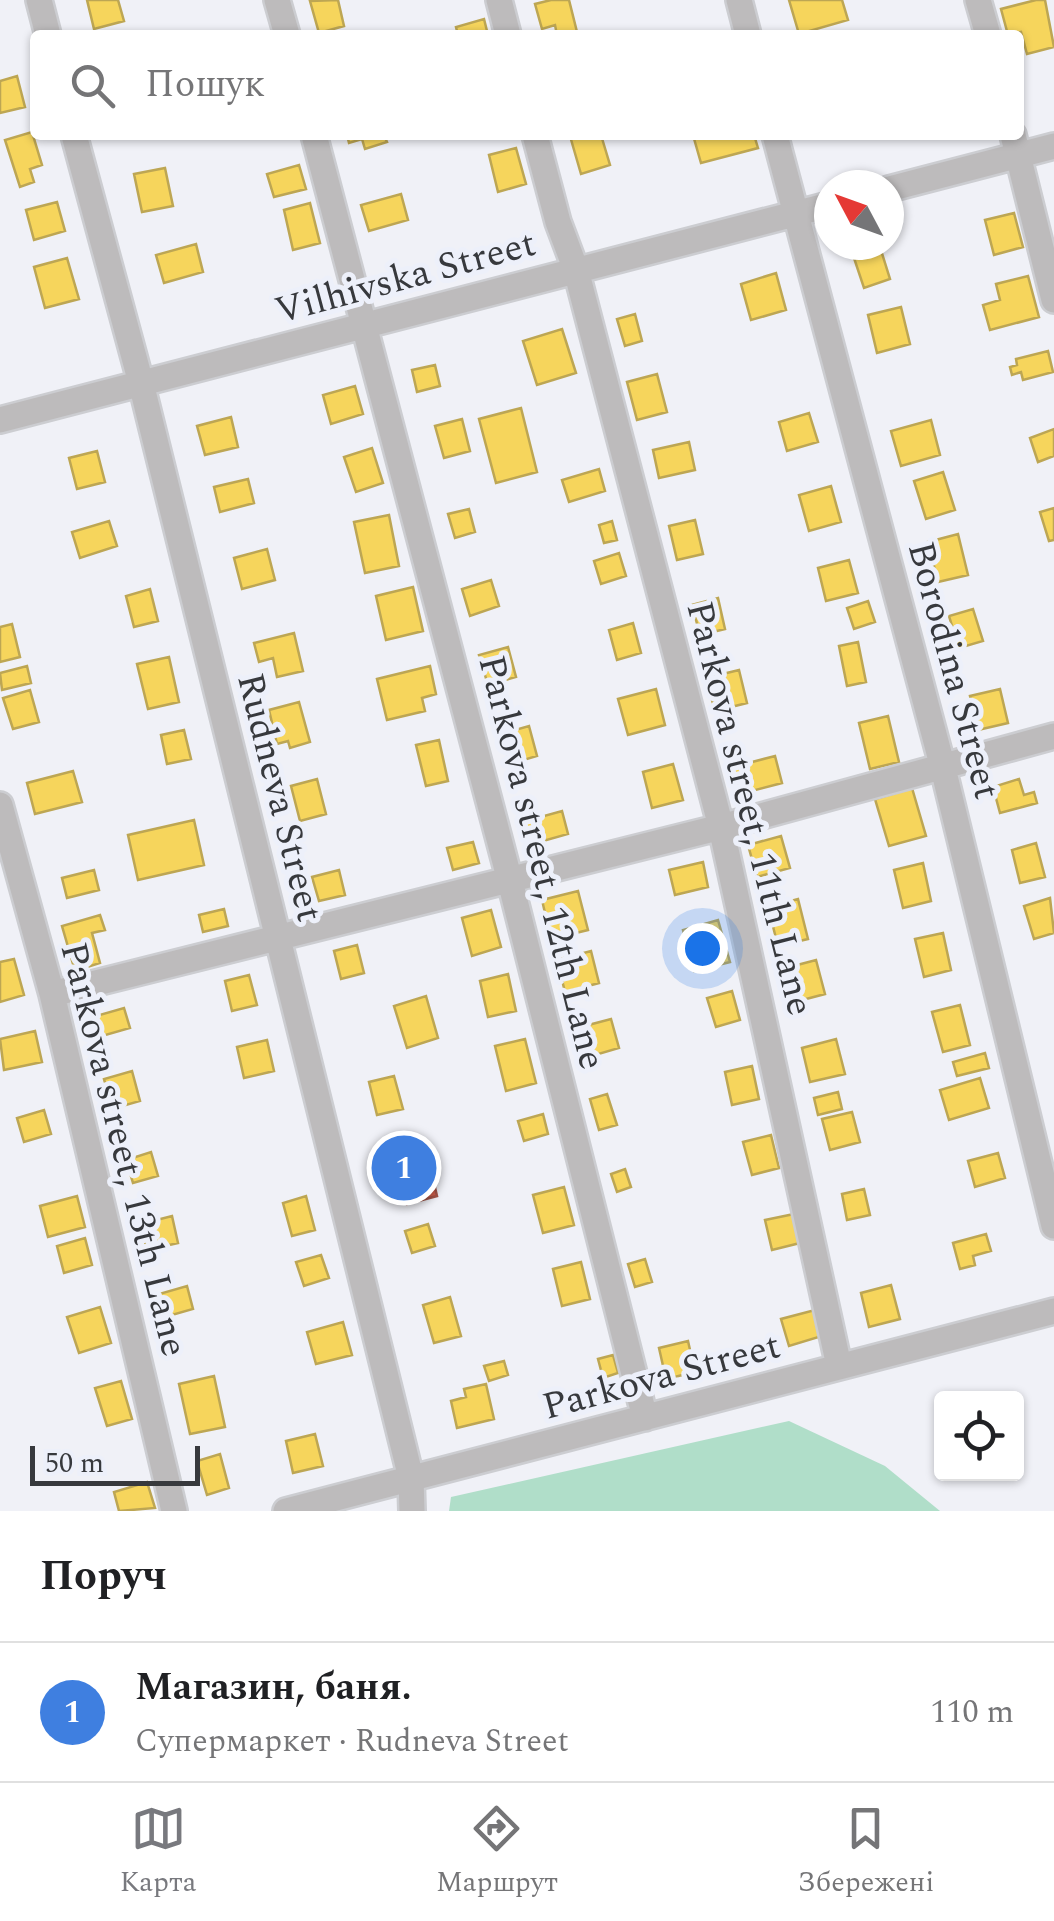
<!DOCTYPE html>
<html lang="uk">
<head>
<meta charset="utf-8">
<style>
  body { margin:0; font-family:Spectral,serif; background:#f6f6f6; color:#202124 }
  .controls { position:absolute; right:30px; bottom:30px; display:grid; overflow:hidden; border-radius:10px; box-shadow:0 2px 8px #0004 }
  .controls button { width:90px; height:90px; display:grid; place-items:center; padding:0; border:0; border-bottom:2px solid #e0e0e0; background:#fff; color:#202124; font:50px sans-serif }
  .compass { position:absolute; left:814px; top:170px; width:90px; height:90px; border-radius:50%; background:#fff; box-shadow:0 2px 8px #0004; rotate:311deg }
  .scale { position:absolute; left:30px; bottom:25px; width:170px; box-sizing:border-box; padding-left:10px; border:5px solid #37393d; border-top:0; font-size:28px; line-height:35px; white-space:nowrap; color:#37393d; -webkit-text-stroke:8px #edf0fa; paint-order:stroke }
  .you { position:absolute; left:702px; top:948px; width:35px; height:35px; margin:-25px; border:8px solid #fff; border-radius:50%; background:#1a73e8; box-shadow:0 0 0 15px #1a73e833 }
  .badge { display:grid; place-items:center; width:65px; height:65px; border-radius:50%; background:#78797e; color:#fff; font-size:32px; font-weight:700 }
  .pin { position:absolute; translate:-50% -50%; border:5px solid #fff; box-shadow:0 2px 10px #0006 }
  .list { margin:0; padding:0; list-style:none }
  h2 { display:flex; justify-content:space-between; align-items:center; height:130px; margin:0; padding:0 40px; font-size:42px }
  h2 small { font-size:32px; font-weight:400; color:#757577 }
  .list li { display:grid; grid-template-columns:65px 1fr auto; gap:30px; align-items:center; box-sizing:border-box; height:140px; padding:0 40px; border-top:2px solid #e0e0e0 }
  .list b { display:block; font-size:38px; white-space:nowrap }
  .list p { margin:0; font-size:32px; white-space:nowrap; color:#757577 }
  .list em { font-size:32px; font-style:normal; color:#757577 }
  .icon { flex:none; width:55px; height:55px; fill:none; stroke:currentColor; stroke-width:2; stroke-linecap:round; stroke-linejoin:round }
  .map { position:relative; flex:none; width:1054px; height:1511px; overflow:hidden }
  .search { position:absolute; background:#fff; box-shadow:0 2px 8px #0004; left:30px; right:30px; top:30px; height:110px; display:flex; align-items:center; gap:25px; box-sizing:border-box; padding:0 35px; border-radius:10px; color:#757577; font-size:38px }
  .sheet { height:270px; background:#fff }
  nav { display:flex; justify-content:space-around; align-items:center; box-sizing:border-box; height:140px; border-top:2px solid #e0e0e0; background:#fff; font-size:28px; color:#757577 }
  nav a { display:grid; justify-items:center; gap:5px }
  nav .on { color:#78797e }
  .map>svg:first-child { display:block }
  .forest { fill:#b0dec9 }
  .homes { fill:#f6d55c; stroke:#bda653; stroke-width:2.5 }
  .shops { fill:#d6604d; stroke:#a65448; stroke-width:2.5 }
  .lines { fill:none; stroke-linecap:round; stroke-linejoin:round }
  .minor-casing { stroke:#cccdd1; stroke-width:30 }
  .minor { stroke:#bdbbbc; stroke-width:25 }
  .labels { text-anchor:middle; stroke-width:10; stroke-linejoin:round; paint-order:stroke }
  .street-label { font-size:38px; fill:#37393d; stroke:#edf0fa }
</style>
</head>
<body>
<div class="map">
<svg width="1054" height="1511" viewBox="0 0 1054 1511">
  <rect width="100%" height="100%" fill="#f0f1f7"/>
  <path class="forest" d="M 789,1421 L 885,1466 L 940,1511 L 449,1511 L 451,1497 Z"/>
  <path class="homes" d="M 87,0 L 118,0 L 124,21 L 94,29 Z
    M 338,0 L 344,26 L 319,33 L 310,1 Z
    M 551,0 L 569,0 L 577,32 L 557,35 L 555,25 L 542,29 L 535,4 Z
    M 789,0 L 842,0 L 848,20 L 799,34 Z
    M 1036,0 L 1045,0 L 1054,47 L 1027,54 L 1021,32 L 1008,35 L 1001,9 Z
    M 484,19 L 488,35 L 458,35 L 456,27 Z
    M 17,76 L 25,107 L 0,113 L 0,81 Z
    M 32,132 L 42,165 L 30,169 L 34,182 L 20,187 L 5,140 Z
    M 347,135 L 384,135 L 387,142 L 365,149 L 362,139 L 349,143 Z
    M 601,135 L 610,165 L 581,174 L 570,136 Z
    M 693,135 L 754,135 L 758,148 L 701,163 Z
    M 516,148 L 526,184 L 498,192 L 489,155 Z
    M 299,165 L 306,189 L 274,197 L 267,174 Z
    M 165,168 L 173,206 L 142,212 L 134,174 Z
    M 401,194 L 408,220 L 369,231 L 361,205 Z
    M 57,202 L 65,231 L 34,240 L 26,210 Z
    M 310,203 L 320,243 L 293,250 L 284,210 Z
    M 1014,213 L 1023,247 L 994,255 L 985,220 Z
    M 196,244 L 203,272 L 164,283 L 156,255 Z
    M 880,247 L 890,279 L 864,288 L 853,255 Z
    M 67,258 L 79,299 L 45,308 L 34,267 Z
    M 776,273 L 786,310 L 751,320 L 741,284 Z
    M 1028,276 L 1039,317 L 990,330 L 983,305 L 1000,300 L 996,284 Z
    M 901,307 L 910,344 L 877,353 L 868,315 Z
    M 635,314 L 642,341 L 625,346 L 617,319 Z
    M 562,329 L 576,373 L 537,385 L 523,341 Z
    M 1048,351 L 1053,372 L 1023,380 L 1021,372 L 1012,375 L 1010,367 L 1017,365 L 1016,359 Z
    M 435,365 L 440,386 L 417,392 L 412,370 Z
    M 657,374 L 667,412 L 637,420 L 627,382 Z
    M 355,386 L 363,414 L 331,424 L 323,395 Z
    M 521,408 L 537,472 L 496,483 L 479,419 Z
    M 809,413 L 818,442 L 787,451 L 779,422 Z
    M 231,417 L 238,447 L 205,455 L 197,426 Z
    M 462,419 L 470,451 L 444,458 L 435,426 Z
    M 931,420 L 940,455 L 901,466 L 891,431 Z
    M 1054,429 L 1054,456 L 1038,462 L 1030,438 Z
    M 689,442 L 695,470 L 659,478 L 653,450 Z
    M 372,448 L 383,483 L 356,492 L 344,457 Z
    M 97,451 L 105,482 L 77,489 L 69,458 Z
    M 599,469 L 605,491 L 569,502 L 562,480 Z
    M 943,472 L 955,510 L 926,519 L 914,481 Z
    M 248,479 L 254,503 L 220,512 L 214,487 Z
    M 831,486 L 841,522 L 809,531 L 799,495 Z
    M 1054,508 L 1054,540 L 1049,541 L 1040,512 Z
    M 469,509 L 475,532 L 455,538 L 448,514 Z
    M 389,515 L 399,566 L 365,573 L 354,522 Z
    M 695,520 L 703,554 L 677,560 L 669,526 Z
    M 109,521 L 117,546 L 80,558 L 72,532 Z
    M 612,521 L 617,540 L 604,543 L 599,525 Z
    M 958,534 L 968,575 L 938,582 L 928,542 Z
    M 267,549 L 275,580 L 242,589 L 234,558 Z
    M 619,553 L 626,576 L 601,584 L 594,561 Z
    M 849,560 L 858,593 L 826,601 L 818,568 Z
    M 491,580 L 499,606 L 470,616 L 462,589 Z
    M 413,587 L 423,631 L 386,640 L 376,596 Z
    M 150,589 L 158,621 L 134,627 L 126,596 Z
    M 718,598 L 725,629 L 700,635 L 692,605 Z
    M 868,601 L 875,622 L 854,629 L 847,608 Z
    M 973,609 L 983,641 L 959,648 L 949,616 Z
    M 633,623 L 641,653 L 617,660 L 609,630 Z
    M 12,624 L 20,657 L 0,662 L 0,627 Z
    M 294,633 L 303,671 L 277,677 L 273,658 L 259,662 L 254,643 Z
    M 858,642 L 866,682 L 847,686 L 839,646 Z
    M 508,647 L 516,677 L 488,685 L 479,655 Z
    M 169,657 L 179,702 L 148,709 L 137,664 Z
    M 27,666 L 31,683 L 2,690 L 0,673 Z
    M 430,666 L 436,694 L 422,698 L 425,711 L 387,720 L 377,679 Z
    M 739,670 L 747,703 L 715,711 L 706,678 Z
    M 656,689 L 665,725 L 628,735 L 618,699 Z
    M 1000,689 L 1008,723 L 978,730 L 970,696 Z
    M 30,690 L 39,722 L 13,729 L 3,698 Z
    M 299,702 L 310,742 L 290,748 L 288,741 L 277,744 L 269,710 Z
    M 888,716 L 899,762 L 870,769 L 859,723 Z
    M 529,726 L 537,756 L 510,764 L 501,734 Z
    M 184,730 L 191,759 L 167,764 L 161,735 Z
    M 439,740 L 448,781 L 426,786 L 416,745 Z
    M 775,756 L 782,783 L 740,794 L 733,767 Z
    M 673,764 L 683,800 L 652,808 L 643,772 Z
    M 73,771 L 82,802 L 35,814 L 27,783 Z
    M 317,779 L 326,814 L 300,821 L 291,786 Z
    M 1019,779 L 1024,795 L 1034,792 L 1037,803 L 1000,813 L 993,787 Z
    M 912,788 L 926,836 L 889,846 L 875,799 Z
    M 562,811 L 568,834 L 529,845 L 522,822 Z
    M 194,820 L 204,865 L 138,880 L 128,835 Z
    M 781,836 L 790,868 L 757,877 L 748,845 Z
    M 473,842 L 479,863 L 453,870 L 447,848 Z
    M 1036,843 L 1045,877 L 1020,883 L 1012,850 Z
    M 703,862 L 708,887 L 675,895 L 669,870 Z
    M 923,863 L 931,901 L 903,908 L 894,870 Z
    M 94,870 L 99,890 L 67,898 L 62,878 Z
    M 339,870 L 345,895 L 319,901 L 312,877 Z
    M 578,891 L 588,930 L 551,939 L 542,900 Z
    M 1050,898 L 1054,933 L 1034,939 L 1024,906 Z
    M 798,899 L 808,939 L 778,946 L 768,907 Z
    M 224,909 L 228,926 L 203,932 L 199,915 Z
    M 491,910 L 501,947 L 472,956 L 462,918 Z
    M 100,915 L 105,930 L 92,933 L 100,963 L 75,971 L 62,926 Z
    M 718,920 L 730,962 L 694,971 L 683,930 Z
    M 943,933 L 951,970 L 924,977 L 915,939 Z
    M 357,945 L 364,973 L 341,979 L 334,951 Z
    M 591,951 L 599,983 L 565,992 L 557,960 Z
    M 14,959 L 24,995 L 0,1002 L 0,962 Z
    M 816,960 L 825,994 L 791,1003 L 782,969 Z
    M 508,974 L 516,1011 L 488,1017 L 480,981 Z
    M 249,975 L 257,1005 L 232,1011 L 225,981 Z
    M 732,991 L 740,1020 L 716,1027 L 707,998 Z
    M 426,996 L 438,1038 L 407,1048 L 394,1006 Z
    M 960,1005 L 970,1045 L 943,1052 L 932,1012 Z
    M 124,1008 L 130,1028 L 95,1038 L 89,1018 Z
    M 611,1019 L 619,1048 L 585,1058 L 577,1028 Z
    M 35,1031 L 42,1062 L 4,1070 L 0,1039 Z
    M 525,1039 L 536,1083 L 506,1091 L 495,1046 Z
    M 836,1039 L 845,1074 L 810,1082 L 802,1048 Z
    M 267,1040 L 274,1071 L 244,1078 L 237,1047 Z
    M 985,1053 L 989,1068 L 957,1076 L 953,1062 Z
    M 752,1066 L 759,1099 L 732,1105 L 725,1072 Z
    M 132,1071 L 140,1101 L 112,1109 L 104,1079 Z
    M 394,1076 L 403,1109 L 377,1115 L 369,1082 Z
    M 980,1078 L 989,1108 L 949,1120 L 940,1090 Z
    M 838,1092 L 842,1109 L 818,1115 L 814,1098 Z
    M 607,1094 L 617,1125 L 599,1130 L 590,1099 Z
    M 44,1110 L 51,1134 L 24,1142 L 17,1118 Z
    M 852,1112 L 860,1142 L 830,1150 L 822,1119 Z
    M 543,1114 L 548,1134 L 524,1141 L 518,1121 Z
    M 771,1135 L 779,1168 L 752,1175 L 743,1142 Z
    M 151,1152 L 158,1176 L 133,1183 L 126,1160 Z
    M 998,1153 L 1005,1178 L 975,1187 L 968,1161 Z
    M 625,1169 L 631,1187 L 617,1192 L 611,1174 Z
    M 564,1187 L 574,1225 L 543,1233 L 533,1195 Z
    M 864,1189 L 870,1215 L 847,1220 L 842,1194 Z
    M 77,1196 L 85,1227 L 48,1237 L 40,1206 Z
    M 306,1196 L 315,1230 L 292,1236 L 283,1203 Z
    M 794,1214 L 800,1243 L 772,1250 L 765,1220 Z
    M 172,1216 L 178,1243 L 147,1250 L 141,1224 Z
    M 428,1224 L 435,1246 L 412,1253 L 405,1231 Z
    M 986,1234 L 991,1251 L 973,1256 L 975,1265 L 960,1269 L 953,1243 Z
    M 85,1238 L 92,1265 L 64,1273 L 57,1246 Z
    M 321,1255 L 329,1278 L 304,1286 L 296,1262 Z
    M 645,1259 L 652,1282 L 635,1287 L 628,1264 Z
    M 581,1262 L 590,1299 L 562,1306 L 553,1269 Z
    M 891,1285 L 900,1319 L 869,1327 L 861,1293 Z
    M 187,1286 L 193,1309 L 165,1317 L 159,1294 Z
    M 450,1297 L 461,1336 L 434,1343 L 423,1305 Z
    M 100,1307 L 111,1343 L 79,1353 L 67,1317 Z
    M 815,1310 L 822,1336 L 789,1346 L 781,1319 Z
    M 343,1322 L 352,1355 L 316,1364 L 307,1332 Z
    M 688,1341 L 695,1372 L 666,1379 L 659,1348 Z
    M 613,1355 L 618,1373 L 603,1378 L 598,1359 Z
    M 504,1361 L 508,1375 L 489,1381 L 484,1366 Z
    M 214,1376 L 225,1427 L 190,1434 L 179,1384 Z
    M 121,1381 L 132,1419 L 107,1426 L 95,1388 Z
    M 486,1384 L 494,1419 L 457,1428 L 451,1401 L 466,1397 L 464,1389 Z
    M 315,1434 L 323,1466 L 293,1473 L 286,1441 Z
    M 220,1454 L 229,1488 L 207,1495 L 197,1461 Z
    M 147,1482 L 155,1508 L 119,1511 L 114,1492 Z"/>
  <path class="shops" d="M 411,1146 L 413,1156 L 427,1153 L 437,1196 L 407,1204 L 401,1180 L 382,1185 L 375,1154 Z"/>
  <g class="lines">
    <g class="minor-casing">
      <path id="minor" d="M 39,0 L 48,35
        M 277,0 L 287,35
        M 499,0 L 508,35
        M 739,0 L 748,35
        M 978,0 L 988,35
        M 74,135 L 141,383 L 411,1478 L 412,1511
        M 314,135 L 510,881 L 645,1418
        M 535,135 L 558,222 L 576,270 L 721,827 L 839,1366
        M 775,135 L 943,768 L 1054,1226
        M 1013,135 L 1054,300
        M 889,189 L 1054,146
        M 0,420 L 829,205
        M 0,805 L 52,994 L 174,1511
        M 52,994 L 721,827 L 1054,736
        M 286,1511 L 1054,1311"/>
    </g>
    <use href="#minor" class="minor"/>
  </g>
  <g class="labels">
    <g class="street-label">
      <text transform="translate(405 276) rotate(-15)" y="13">Vilhivska Street</text>
      <text transform="translate(955 670) rotate(75)" y="13">Borodina Street</text>
      <text transform="translate(281 797) rotate(76)" y="13">Rudneva Street</text>
      <text transform="translate(751 808) rotate(76)" y="13">Parkova street, 11th Lane</text>
      <text transform="translate(543 862) rotate(76)" y="13">Parkova street, 12th Lane</text>
      <text transform="translate(125 1149) rotate(76)" y="13">Parkova street, 13th Lane</text>
      <text transform="translate(661 1375) rotate(-15)" y="13">Parkova Street</text>
    </g>
  </g>
</svg>
<div class="controls">
<button><svg class="icon" aria-label="locate" viewBox="0 0 24 24"><circle cx="12" cy="12" r="6"/><path d="M12 2v4M12 18v4M2 12h4M18 12h4"/></svg></button>
</div>
<svg class="compass" viewBox="-18 -18 36 36"><path d="M0-13l5 13h-10z" fill="#e53935"/><path d="M0 13l5-13h-10z" fill="#757577"/></svg>
<div class="scale">50 m</div>
<div class="you"></div>
<div class="pin badge" style="left:404px;top:1168px;background:#3f7fe0">1</div>
<div class="search"><svg class="icon" aria-label="search" viewBox="0 0 24 24"><circle cx="10" cy="10" r="6"/><path d="M15 15l6 6"/></svg>Пошук</div>
</div>
<section class="sheet">
<h2>Поруч<small></small></h2>
<ul class="list">
<li><span class="badge" style="background:#3f7fe0">1</span><div><b>Магазин, баня.</b><p>Супермаркет · Rudneva Street</p></div><em>110 m</em></li>
</ul>
</section>
<nav>
<a class="on"><svg class="icon" aria-label="map" viewBox="0 0 24 24"><path d="M3 6l6-2 6 2 6-2v14l-6 2-6-2-6 2zM9 4v14M15 6v14"/></svg>Карта</a>
<a><svg class="icon" aria-label="directions" viewBox="0 0 24 24"><path d="M12 3l9 9-9 9-9-9zM9 14v-3h6M13 9l2 2-2 2"/></svg>Маршрут</a>
<a><svg class="icon" aria-label="saved" viewBox="0 0 24 24"><path d="M7 4h10v16l-5-4-5 4z"/></svg>Збережені</a>
</nav>
</body>
</html>
